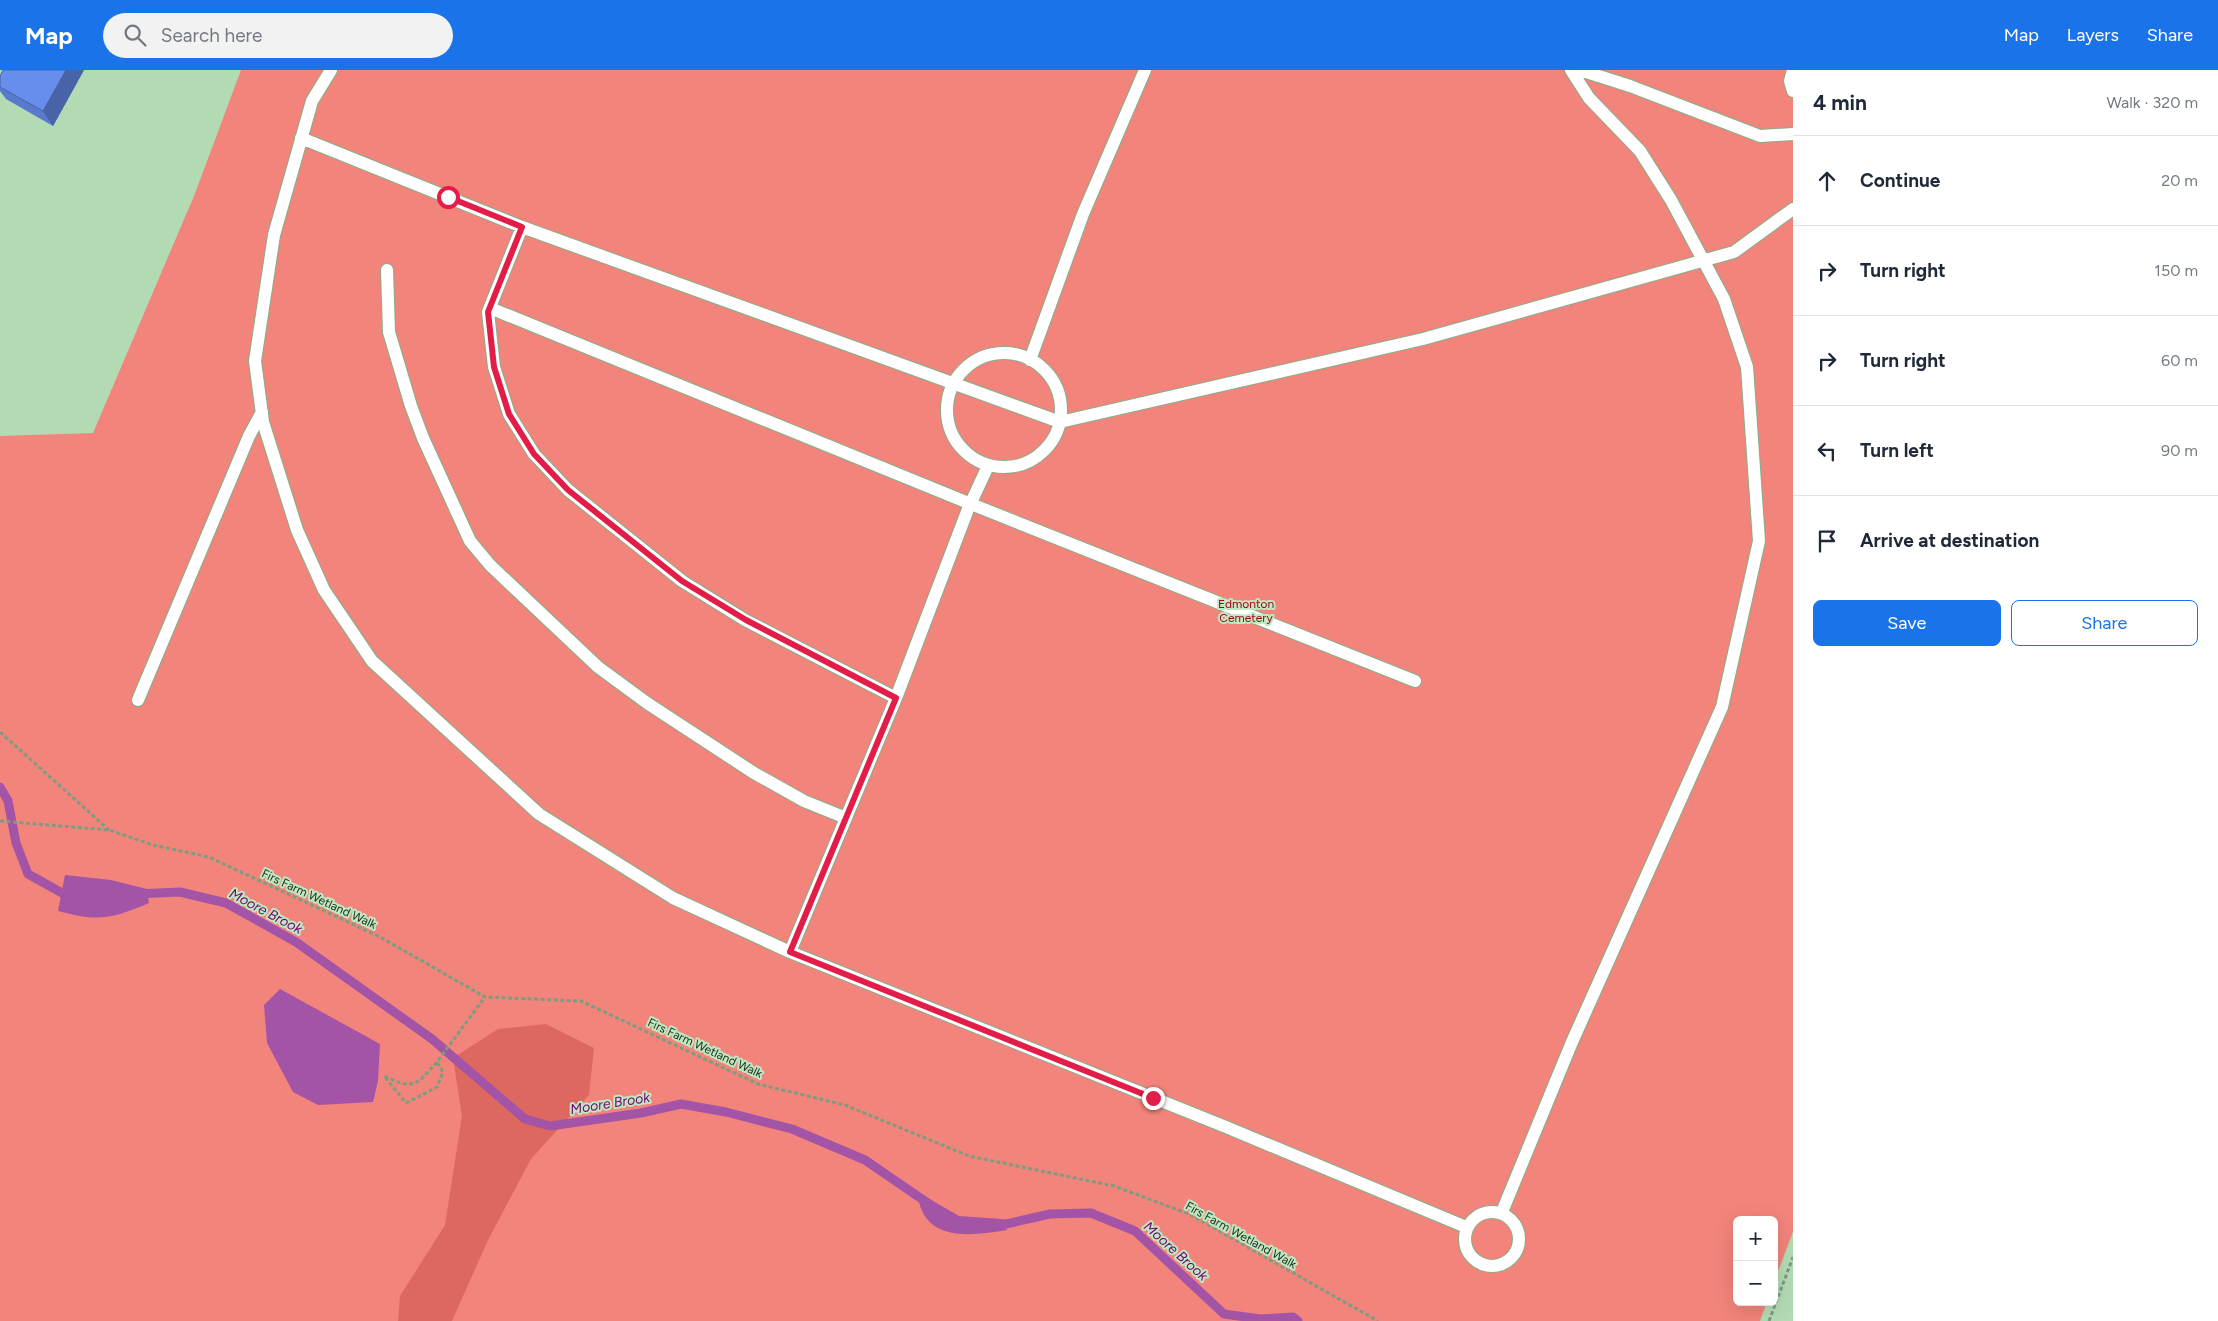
<!DOCTYPE html>
<html lang="en">
<head>
<meta charset="utf-8">
<style>
  body { margin:0; font-family:Figtree,sans-serif; background:#f2f2f3; color:#1f2937 }
  .controls { position:absolute; right:15px; bottom:15px; display:grid; overflow:hidden; border-radius:8px; box-shadow:0 5px 20px #0002 }
  .controls button { width:45px; height:45px; display:grid; place-items:center; padding:0; border:0; border-bottom:1px solid #e0e1e3; background:#fff; color:#1f2937; font:25px sans-serif }
  .stop { position:absolute; width:15px; height:15px; margin:-11px; border:4px solid #e11d48; border-radius:50%; background:#fff }
  .stop.end { background:#e11d48; border-color:#fff; box-shadow:0 1px 5px #0008 }
  .list { margin:0; padding:0; list-style:none }
  h2 { display:flex; justify-content:space-between; align-items:center; height:65px; margin:0; padding:0 20px; font-size:21px }
  h2 small { font-size:16px; font-weight:400; color:#747a83 }
  .list li { display:grid; grid-template-columns:32px 1fr auto; gap:15px; align-items:center; box-sizing:border-box; height:90px; padding:0 20px; border-top:1px solid #e0e1e3 }
  .list b { display:block; font-size:19px; white-space:nowrap }
  .list em { font-size:16px; font-style:normal; color:#747a83 }
  .actions { display:flex; gap:10px; padding:15px 20px }
  .actions a { flex:1; padding:11px 0; border:1px solid #1a73e8; border-radius:8px; text-align:center; font-size:18px; color:#1a73e8 }
  .actions .main { background:#1a73e8; color:#fff }
  .icon { flex:none; width:28px; height:28px; fill:none; stroke:currentColor; stroke-width:2; stroke-linecap:round; stroke-linejoin:round }
  .map { position:relative; flex:none; width:1793px; height:1251px; overflow:hidden }
  header { display:flex; align-items:center; gap:30px; box-sizing:border-box; height:70px; padding:0 25px; background:#1a73e8; color:#fff }
  header strong { font-size:24px }
  nav { display:flex; gap:28px; margin-inline-start:auto; font-size:18px }
  .search { width:350px; height:45px; background:#f2f2f3; display:flex; align-items:center; gap:12px; box-sizing:border-box; padding:0 18px; border-radius:28px; color:#747a83; font-size:19px }
  main { display:flex }
  aside { flex:1; background:#fff }
  .map>svg:first-child { display:block }
  .green { fill:#f2847b }
  .forest { fill:#dd6860 }
  .water { fill:#a354a6 }
  .lines { fill:none; stroke-linecap:round; stroke-linejoin:round }
  .stream { stroke:#a354a6; stroke-width:9 }
  .lane-casing { stroke:#87ae89; stroke-width:14 }
  .path { stroke:#7d9d7f; stroke-width:3; stroke-dasharray:4 2.5; stroke-linecap:butt }
  .lane { stroke:#fff; stroke-width:12 }
  .wall { fill:#597acc }
  .shaded-wall { fill:#4863a6 }
  .building { fill:#678eed; stroke:#4863a6 }
  .route { stroke:#e11d48; stroke-width:6 }
  .labels { text-anchor:middle; stroke-width:4; stroke-linejoin:round; paint-order:stroke }
  .park-label { font-size:12px; fill:#9d0013; stroke:#bfe8c0 }
  .street-label { font-size:12px; fill:#213122; stroke:#bfe8c0 }
  .water-label { font-size:14px; font-style:italic; fill:#6f0174; stroke:#bfe8c0 }
</style>
</head>
<body>
<header>
<strong>Map</strong>
<div class="search"><svg class="icon" aria-label="search" viewBox="0 0 24 24"><circle cx="10" cy="10" r="6"/><path d="M15 15l6 6"/></svg>Search here</div>
<nav><a>Map</a><a>Layers</a><a>Share</a></nav>
</header>
<main>
<div class="map">
<svg width="1793" height="1251" viewBox="0 0 1793 1251">
  <rect width="100%" height="100%" fill="#b2dbb4"/>
  <path class="green" d="M 241,0 L 1793,0 L 1793,1162 L 1774,1212 L 1774,1150 L 1737,1150 L 1737,1232 L 1767,1232 L 1760,1251 L 0,1251 L 0,366 L 93,363 L 194,126 Z"/>
  <path class="forest" d="M 546,954 L 594,978 L 589,1025 L 531,1089 L 488,1170 L 452,1251 L 398,1251 L 400,1226 L 445,1155 L 462,1046 L 453,988 L 498,959 Z"/>
  <path class="water" d="M 65,805 L 111,810 L 147,819 L 149,833 C 111,849 99,852 58,841 Z
    M 280,919 L 380,974 L 378,1011 L 373,1032 L 318,1035 L 293,1022 L 267,973 L 264,935 Z
    M 926,1127 L 959,1146 L 1000,1149 L 1007,1160 C 975,1165 929,1173 919,1132 Z"/>
  <g class="lines">
    <path class="stream" d="M 0,717 L 8,731 L 16,773 L 28,804 L 64,824 L 74,824
      M 136,824 L 180,822 L 226,833 L 296,872 L 432,969 L 525,1049 L 550,1056 L 641,1043 L 681,1034 L 726,1042 L 792,1059 L 865,1090 L 932,1136
      M 993,1153 L 1006,1154 L 1050,1144 L 1091,1143 L 1135,1161 L 1224,1244 L 1260,1249 L 1293,1247 L 1298,1251"/>
    <g class="lane-casing">
      <path id="lane" d="M 331,0 L 312,31 L 274,165 L 255,291 L 263,352 L 297,460 L 324,520 L 372,591 L 539,744 L 673,828 L 790,882 L 1226,1057 L 1466,1157
        M 1580,0 L 1630,16 L 1760,66 L 1793,64
        M 1793,0 L 1790,11 L 1793,21
        M 301,68 L 522,157 L 1060,352 L 1423,269 L 1734,182 L 1793,139
        M 522,157 L 488,242 L 494,297 L 509,344 L 534,384 L 568,420 L 682,511 L 745,550 L 896,628
        M 387,200 L 389,262 L 411,336 L 423,368 L 470,471 L 490,495 L 598,597 L 647,633 L 754,703 L 804,731 L 846,748
        M 490,238 L 971,434 L 1415,611
        M947 340a57 57 0 1 1 114 0a57 57 0 1 1-114 0Z
        M 1030,290 L 1083,144 L 1145,0
        M 138,630 L 249,366 L 262,342
        M 790,882 L 896,628 L 968,439 L 988,396
        M1465 1169a27 27 0 1 1 54 0a27 27 0 1 1-54 0Z
        M 1502,1142 L 1572,972 L 1722,637 L 1759,471 L 1747,297 L 1724,229 L 1671,130 L 1640,81 L 1589,28 L 1571,0"/>
    </g>
    <path class="path" d="M 0,662 L 109,760
      M 0,751 L 109,760 L 153,775 L 209,787 L 382,868 L 485,927 L 581,931 L 758,1014 L 845,1035 L 969,1086 L 1114,1116 L 1189,1144 L 1378,1251
      M 437,992 C 415,1016 415,1020 384,1006 L 406,1033 L 437,1017 L 443,1002 L 437,992 L 485,927
      M 1769,1251 L 1793,1187"/>
    <use href="#lane" class="lane"/>
  </g>
  <path class="wall" d="M 84,0 L 53,56 L 6,29 L 0,21 L 0,6 Z"/>
  <path class="shaded-wall" d="M 66,0 L 84,0 L 53,56 L 43,41 Z"/>
  <path class="building" d="M 3,0 L 66,0 L 43,41 L 0,17 L 0,6 Z"/>
  <g class="lines">
    <path class="route" d="M 448,127 L 522,157 L 488,242 L 494,297 L 509,344 L 534,384 L 568,420 L 682,511 L 746,550 L 896,628 L 790,882 L 1153,1028"/>
  </g>
  <g class="labels">
    <g class="park-label">
      <text x="1246" y="538">Edmonton<tspan x="1246" dy="14">Cemetery</tspan></text>
    </g>
    <g class="street-label">
      <text transform="translate(319 829) rotate(25)" y="4">Firs Farm Wetland Walk</text>
      <text transform="translate(705 978) rotate(25)" y="4">Firs Farm Wetland Walk</text>
      <text transform="translate(1241 1165) rotate(29)" y="4">Firs Farm Wetland Walk</text>
    </g>
    <g class="water-label">
      <text transform="translate(266 841) rotate(28)" y="5">Moore Brook</text>
      <text transform="translate(610 1033) rotate(-9)" y="5">Moore Brook</text>
      <text transform="translate(1176 1181) rotate(42)" y="5">Moore Brook</text>
    </g>
  </g>
</svg>
<div class="controls">
<button>+</button>
<button>−</button>
</div>
<div class="stop" style="left:448px;top:127px"></div>
<div class="stop end" style="left:1153px;top:1028px"></div>
</div>
<aside>
<h2>4 min<small>Walk · 320 m</small></h2>
<ul class="list">
<li><svg class="icon" aria-label="ahead" viewBox="0 0 24 24"><path d="M12 20V5M6 11l6-6 6 6"/></svg><div><b>Continue</b></div><em>20 m</em></li>
<li><svg class="icon" aria-label="right" viewBox="0 0 24 24"><path d="M7 20v-9h11M14 6l5 5-5 5"/></svg><div><b>Turn right</b></div><em>150 m</em></li>
<li><svg class="icon" aria-label="right" viewBox="0 0 24 24"><path d="M7 20v-9h11M14 6l5 5-5 5"/></svg><div><b>Turn right</b></div><em>60 m</em></li>
<li><svg class="icon" aria-label="left" viewBox="0 0 24 24"><path d="M17 20v-9H6M10 6l-5 5 5 5"/></svg><div><b>Turn left</b></div><em>90 m</em></li>
<li><svg class="icon" aria-label="arrive" viewBox="0 0 24 24"><path d="M6 21V4h12l-3 4 3 4H6"/></svg><div><b>Arrive at destination</b></div></li>
</ul>
<div class="actions"><a class="main">Save</a><a>Share</a></div>
</aside>
</main>
</body>
</html>
